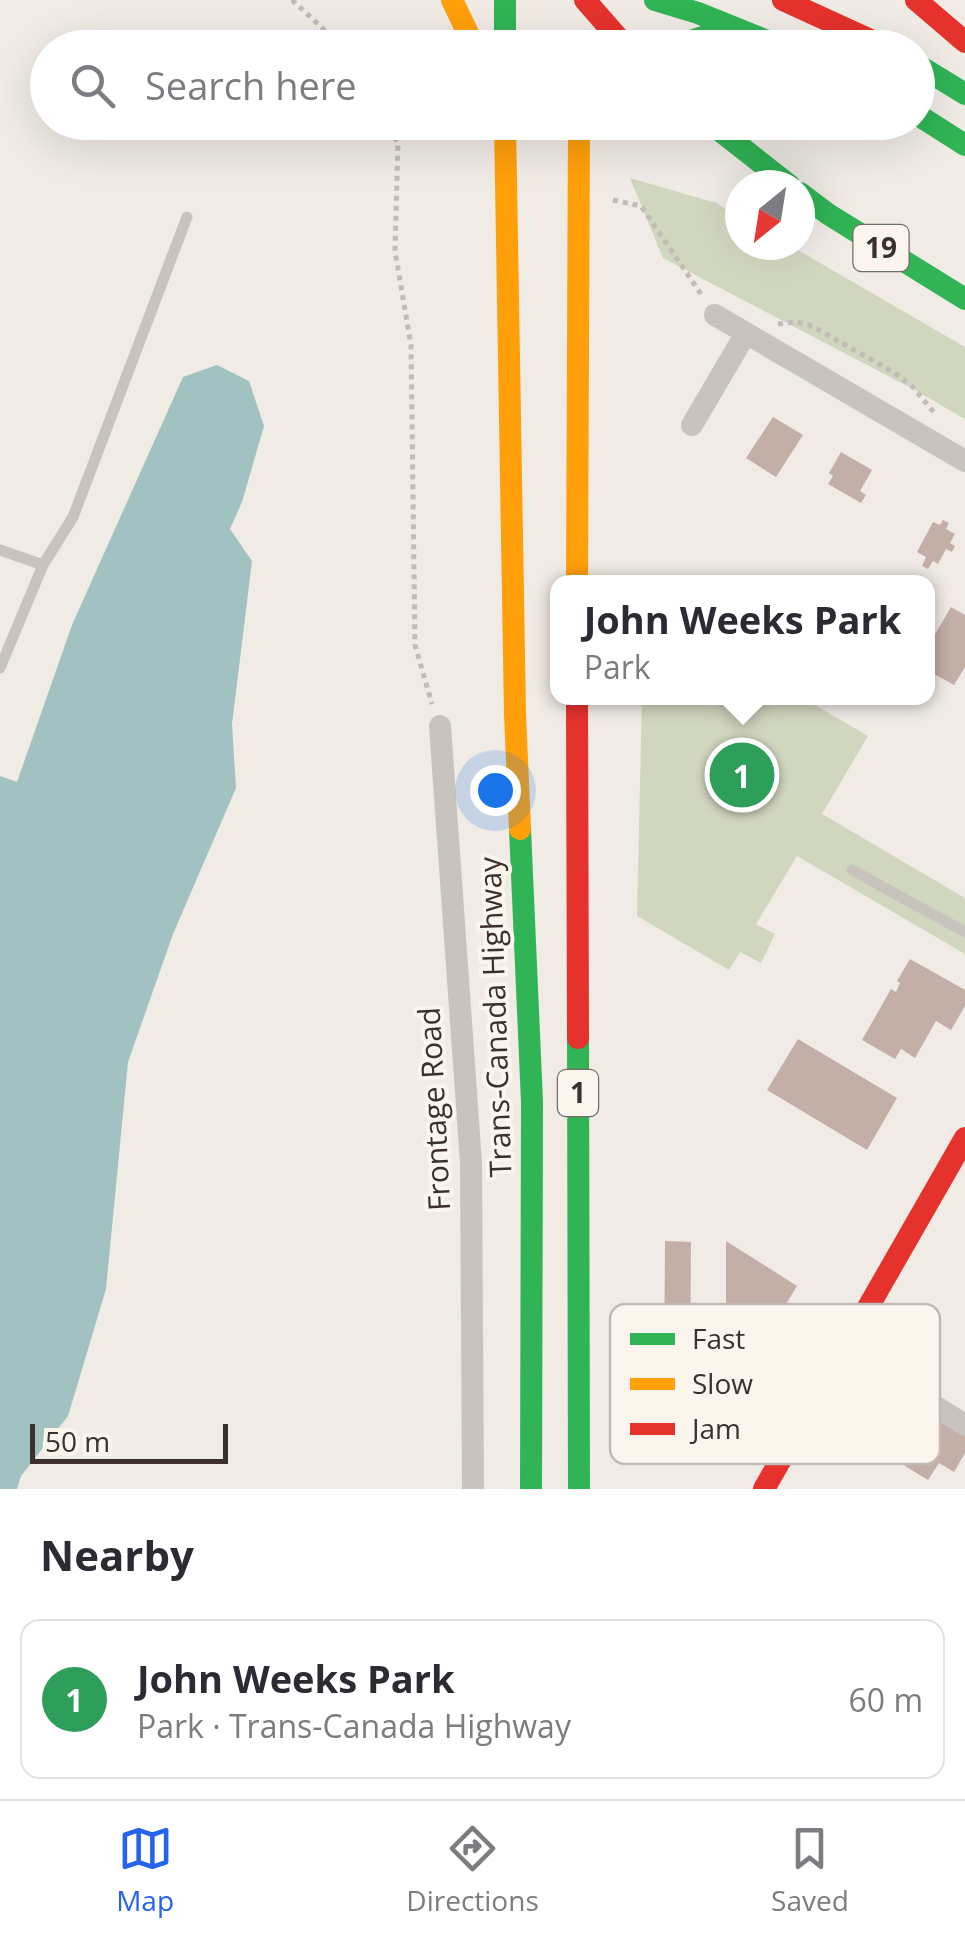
<!DOCTYPE html>
<html lang="en">
<head>
<meta charset="utf-8">
<style>
  body { margin:0; font-family:"Open Sans",sans-serif; background:#f7f7f7; color:#2b2b33 }
  .compass { position:absolute; left:725px; top:170px; width:90px; height:90px; border-radius:50%; background:#fff; box-shadow:0 10px 40px #0002; rotate:210deg }
  .scale { position:absolute; left:30px; bottom:25px; width:198px; box-sizing:border-box; padding-left:10px; border:5px solid #3b302b; border-top:0; font-size:28px; line-height:35px; white-space:nowrap; color:#3b302b; -webkit-text-stroke:8px #fbf5ee; paint-order:stroke }
  .you { position:absolute; left:495px; top:790px; width:35px; height:35px; margin:-25px; border:8px solid #fff; border-radius:50%; background:#1a73e8; box-shadow:0 0 0 15px #1a73e833 }
  .badge { display:grid; place-items:center; width:65px; height:65px; border-radius:50%; background:#2563eb; color:#fff; font-size:32px; font-weight:700 }
  .pin { position:absolute; translate:-50% -50%; border:5px solid #fff; box-shadow:0 2px 10px #0006 }
  .popup { position:absolute; left:550px; top:575px; width:385px; height:130px; box-sizing:border-box; display:grid; place-content:center; border-radius:20px; background:#fff; filter:drop-shadow(0 2px 8px #0005); font-size:32px; white-space:nowrap; color:#7c7c81 }
  .popup b { font-size:38px; color:#2b2b33 }
  .popup::after { content:''; position:absolute; left:50%; top:100%; margin-left:-20px; border:20px solid transparent; border-top-color:#fff }
  .list { margin:0; padding:0; list-style:none }
  h2 { display:flex; justify-content:space-between; align-items:center; height:130px; margin:0; padding:0 40px; font-size:42px }
  h2 small { font-size:32px; font-weight:400; color:#7c7c81 }
  .list li { display:grid; grid-template-columns:65px 1fr auto; gap:30px; align-items:center; box-sizing:border-box; height:160px; margin:0 20px 20px; padding:0 20px; border:2px solid #e1e1e2; border-radius:20px }
  .list b { display:block; font-size:38px; white-space:nowrap }
  .list p { margin:0; font-size:32px; white-space:nowrap; color:#7c7c81 }
  .list em { font-size:32px; font-style:normal; color:#7c7c81 }
  .icon { flex:none; width:55px; height:55px; fill:none; stroke:currentColor; stroke-width:2; stroke-linecap:round; stroke-linejoin:round }
  .map { position:relative; flex:none; width:965px; height:1489px; overflow:hidden }
  .search { position:absolute; background:#fff; box-shadow:0 10px 40px #0002; left:30px; right:30px; top:30px; height:110px; display:flex; align-items:center; gap:25px; box-sizing:border-box; padding:0 35px; border-radius:55px; color:#7c7c81; font-size:38px }
  .sheet { height:310px; background:#fff }
  nav { display:flex; justify-content:space-around; align-items:center; box-sizing:border-box; height:140px; border-top:2px solid #e1e1e2; background:#fff; font-size:28px; color:#7c7c81 }
  nav a { display:grid; justify-items:center; gap:5px }
  nav .on { color:#2563eb }
  .map>svg:first-child { display:block }
  .green { fill:#d1d6bf }
  .water { fill:#a1c2c1 }
  .building { fill:#c3afa7 }
  .lines { fill:none; stroke-linecap:round; stroke-linejoin:round }
  .path { stroke:#c2bbb6; stroke-width:5; stroke-dasharray:5 5; stroke-linecap:butt }
  .lane { stroke:#c9c3be; stroke-width:11 }
  .street { stroke:#c9c3be; stroke-width:22 }
  .fast { stroke:#30b455; stroke-width:22 }
  .slow { stroke:#ff9f0a; stroke-width:22 }
  .jam { stroke:#e5322d; stroke-width:22 }
  .labels { text-anchor:middle; stroke-width:8; stroke-linejoin:round; paint-order:stroke }
  .shield { fill:#fbf5ee; stroke:#756b66; stroke-width:2.5 }
  .shield-label { font-size:28px; font-weight:bold; fill:#3b302b }
  .street-label { font-size:30px; fill:#3b302b; stroke:#fbf5ee }
  .key { fill:#fbf5ee; stroke:#c1bab4; stroke-width:2.5 }
  .key-label { font-size:28px; fill:#3b302b }
</style>
</head>
<body>
<div class="map">
<svg width="965" height="1489" viewBox="0 0 965 1489">
  <rect width="100%" height="100%" fill="#f0ebe5"/>
  <path class="green" d="M 630,178 L 716,203 L 740,217 L 740,245 L 789,245 L 965,347 L 965,419 L 913,389 L 663,258 Z
    M 642,698 L 803,698 L 868,736 L 822,814 L 965,898 L 965,954 L 797,856 L 756,924 L 775,934 L 761,963 L 740,952 L 729,970 L 637,916 Z"/>
  <path class="water" d="M 217,365 L 249,381 L 264,426 L 242,502 L 230,529 L 252,561 L 232,724 L 236,788 L 173,934 L 128,1062 L 106,1289 L 68,1416 L 21,1476 L 17,1489 L 0,1489 L 0,776 L 17,782 L 72,625 L 183,377 Z"/>
  <path class="building" d="M 773,417 L 803,435 L 776,477 L 746,458 Z
    M 841,452 L 872,470 L 860,491 L 866,495 L 861,503 L 828,484 L 833,476 L 829,473 Z
    M 943,520 L 949,523 L 946,529 L 955,534 L 950,543 L 955,546 L 952,552 L 946,549 L 938,564 L 933,561 L 928,569 L 922,566 L 926,557 L 917,552 L 933,522 L 940,525 Z
    M 951,607 L 965,615 L 965,667 L 954,685 L 927,670 L 927,648 Z
    M 910,959 L 965,990 L 965,1006 L 951,1030 L 936,1021 L 915,1058 L 901,1049 L 895,1059 L 862,1040 L 891,989 L 896,992 L 900,983 L 897,981 Z
    M 798,1039 L 897,1098 L 867,1150 L 767,1090 Z
    M 665,1241 L 691,1242 L 690,1387 L 664,1387 Z
    M 726,1241 L 797,1286 L 752,1360 L 726,1345 Z
    M 934,1416 L 965,1434 L 965,1453 L 954,1472 L 939,1463 L 928,1480 L 905,1466 Z"/>
  <g class="lines">
    <path class="path" d="M 292,0 L 344,48
      M 381,122 L 398,142 L 395,251 L 411,345 L 415,645 L 432,704
      M 613,200 L 641,206 L 703,297
      M 778,324 L 796,322 L 810,325 L 893,372 L 912,386 L 936,415"/>
    <path class="lane" d="M 0,550 L 43,565
      M 0,668 L 43,565 L 73,517 L 187,217
      M 852,870 L 965,932"/>
    <path class="street" d="M 715,315 L 965,461
      M 692,425 L 746,333
      M 440,726 L 471,1163 L 473,1489
      M 842,1348 L 965,1425"/>
    <path class="fast" d="M 505,0 L 505,48
      M 655,0 L 698,13 L 785,48
      M 669,48 L 706,36 L 748,39
      M 918,65 L 965,94
      M 918,115 L 965,145
      M 709,122 L 789,185
      M 800,193 L 828,214 L 965,299
      M 520,829 L 532,1102 L 531,1489
      M 578,1038 L 579,1489"/>
    <path class="slow" d="M 452,0 L 475,48
      M 505,122 L 515,714 L 520,829
      M 577,582 L 579,122"/>
    <path class="jam" d="M 585,0 L 627,48
      M 783,0 L 888,48
      M 916,0 L 965,42
      M 577,698 L 578,1038
      M 764,1489 L 965,1138"/>
  </g>
  <g class="labels">
    <g class="shield">
      <rect x="853.5" y="225" width="55" height="46" rx="8"/>
      <rect x="558" y="1070" width="40" height="46" rx="8"/>
    </g>
    <g class="shield-label">
      <text x="881" y="258">19</text>
      <text x="578" y="1103">1</text>
    </g>
    <g class="street-label">
      <text transform="translate(496 1017) rotate(-92)" y="10">Trans-Canada Highway</text>
      <text transform="translate(435 1109) rotate(-93)" y="10">Frontage Road</text>
    </g>
  </g>
  <rect x="610" y="1304" width="330" height="160" rx="15" class="key"/>
  <rect x="630" y="1333" width="45" height="12" fill="#30b455"/>
  <rect x="630" y="1378" width="45" height="12" fill="#ff9f0a"/>
  <rect x="630" y="1423" width="45" height="12" fill="#e5322d"/>
  <g class="key-label">
    <text x="692" y="1349">Fast</text>
    <text x="692" y="1394">Slow</text>
    <text x="692" y="1439">Jam</text>
  </g>
</svg>
<svg class="compass" viewBox="-18 -18 36 36"><path d="M0-13l5 13h-10z" fill="#e53935"/><path d="M0 13l5-13h-10z" fill="#7c7c81"/></svg>
<div class="scale">50 m</div>
<div class="you"></div>
<div class="pin badge" style="left:742px;top:775px;background:#2e9e5b">1</div>
<div class="popup"><b>John Weeks Park</b>Park</div>
<div class="search"><svg class="icon" aria-label="search" viewBox="0 0 24 24"><circle cx="10" cy="10" r="6"/><path d="M15 15l6 6"/></svg>Search here</div>
</div>
<section class="sheet">
<h2>Nearby<small></small></h2>
<ul class="list">
<li><span class="badge" style="background:#2e9e5b">1</span><div><b>John Weeks Park</b><p>Park · Trans-Canada Highway</p></div><em>60 m</em></li>
</ul>
</section>
<nav>
<a class="on"><svg class="icon" aria-label="map" viewBox="0 0 24 24"><path d="M3 6l6-2 6 2 6-2v14l-6 2-6-2-6 2zM9 4v14M15 6v14"/></svg>Map</a>
<a><svg class="icon" aria-label="directions" viewBox="0 0 24 24"><path d="M12 3l9 9-9 9-9-9zM9 14v-3h6M13 9l2 2-2 2"/></svg>Directions</a>
<a><svg class="icon" aria-label="saved" viewBox="0 0 24 24"><path d="M7 4h10v16l-5-4-5 4z"/></svg>Saved</a>
</nav>
</body>
</html>
